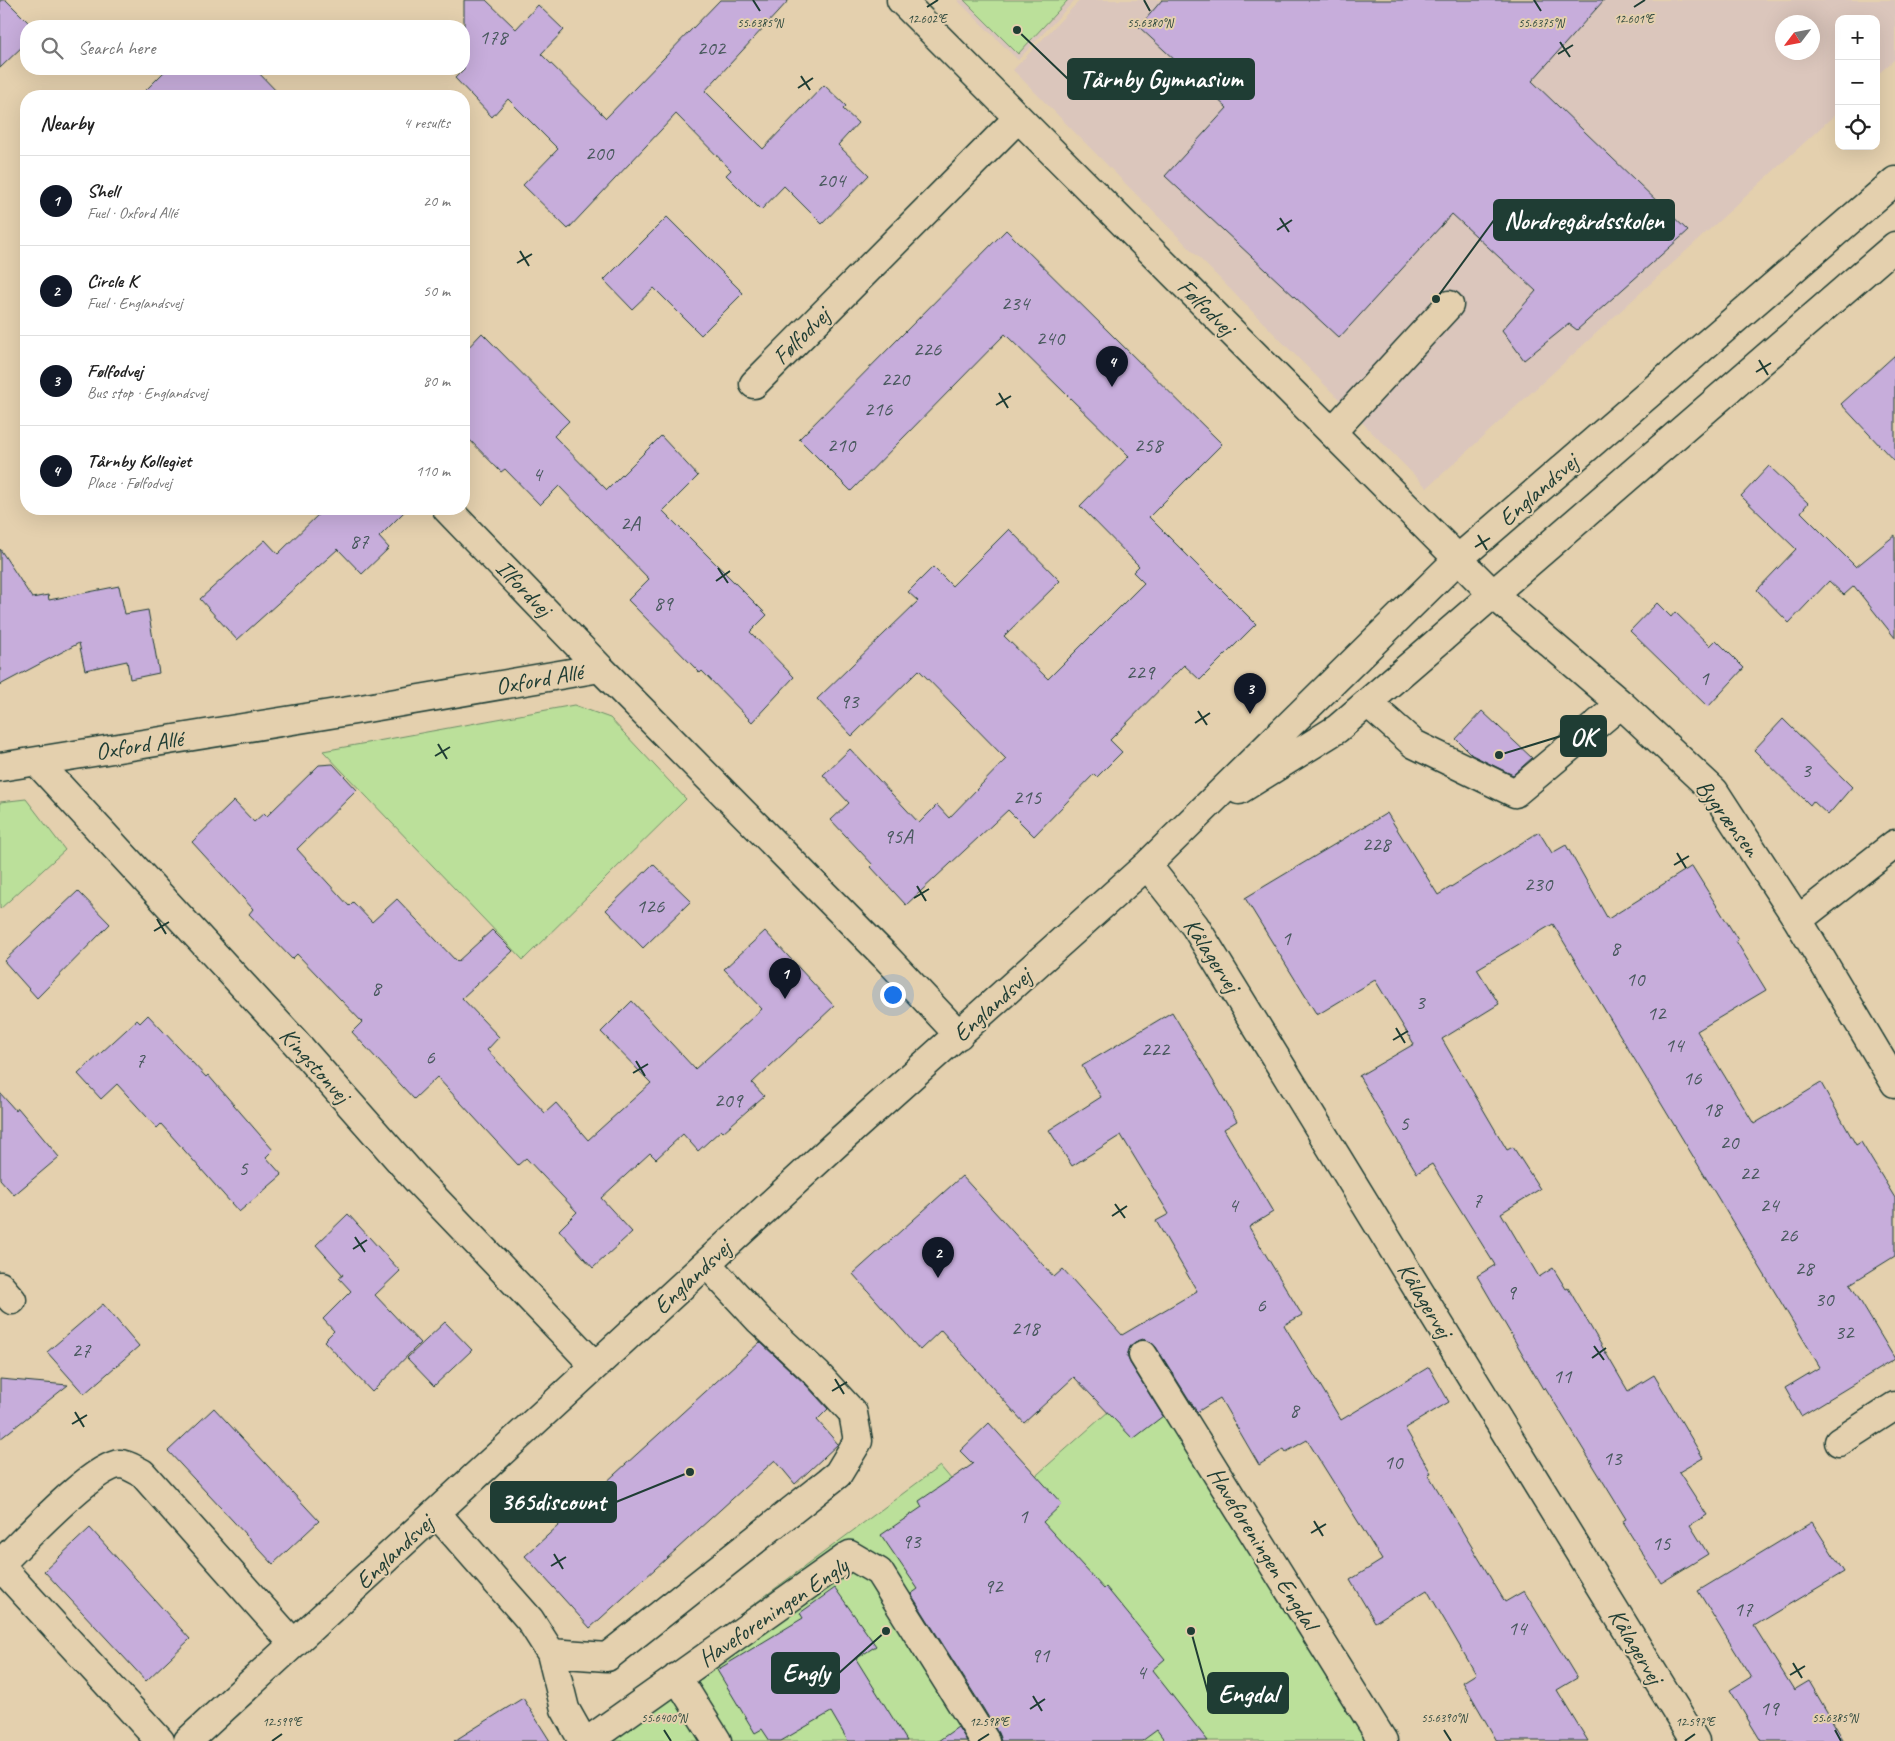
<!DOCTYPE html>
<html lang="en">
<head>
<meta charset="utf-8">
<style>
  body { margin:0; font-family:Caveat,sans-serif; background:#f6f6f6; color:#222 }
  .controls { position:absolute; right:15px; top:15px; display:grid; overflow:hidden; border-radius:10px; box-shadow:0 5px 20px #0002 }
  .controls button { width:45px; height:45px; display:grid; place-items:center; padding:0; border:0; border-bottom:1px solid #e0e0e0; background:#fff; color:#222; font:25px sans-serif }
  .compass { position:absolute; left:1775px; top:15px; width:45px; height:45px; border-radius:50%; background:#fff; box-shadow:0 5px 20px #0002; rotate:238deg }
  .you { position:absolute; left:892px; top:994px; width:18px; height:18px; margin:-12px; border:4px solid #fff; border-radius:50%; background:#1a73e8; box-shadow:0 0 0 8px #1a73e833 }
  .badge { display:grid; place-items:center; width:32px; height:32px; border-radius:50%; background:#111827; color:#fff; font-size:16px; font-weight:700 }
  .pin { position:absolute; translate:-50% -41px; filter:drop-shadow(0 1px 2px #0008) }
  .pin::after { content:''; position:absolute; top:26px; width:18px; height:15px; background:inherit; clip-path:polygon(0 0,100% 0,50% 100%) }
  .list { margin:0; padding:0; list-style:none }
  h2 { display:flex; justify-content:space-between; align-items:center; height:65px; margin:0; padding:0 20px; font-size:21px }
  h2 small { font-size:16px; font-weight:400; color:#767676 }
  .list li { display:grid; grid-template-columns:32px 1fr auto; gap:15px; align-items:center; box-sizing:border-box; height:90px; padding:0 20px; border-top:1px solid #e0e0e0 }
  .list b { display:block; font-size:19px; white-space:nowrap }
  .list p { margin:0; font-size:16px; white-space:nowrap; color:#767676 }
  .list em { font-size:16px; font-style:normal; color:#767676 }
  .icon { flex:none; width:28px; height:28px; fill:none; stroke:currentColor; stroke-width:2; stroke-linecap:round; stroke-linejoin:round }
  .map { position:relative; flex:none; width:1895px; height:1741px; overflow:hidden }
  .search { position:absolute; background:#fff; box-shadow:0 5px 20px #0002; left:20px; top:20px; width:450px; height:55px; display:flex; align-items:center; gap:12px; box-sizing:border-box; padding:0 18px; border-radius:20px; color:#767676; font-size:19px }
  .panel { position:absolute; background:#fff; box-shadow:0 5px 20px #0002; left:20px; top:90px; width:450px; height:425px; border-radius:20px }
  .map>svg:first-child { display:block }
  .built { fill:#dbc6bc; fill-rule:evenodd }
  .green { fill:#bbe09a; stroke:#6d8e67 }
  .building { fill:#c7addb; stroke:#1f3d34 }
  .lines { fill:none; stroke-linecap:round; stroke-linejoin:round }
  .minor-casing { stroke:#1f3d34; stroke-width:31 }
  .minor { stroke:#e4d0ae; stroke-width:28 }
  .ticks { fill:none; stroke:#1f3d34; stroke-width:2 }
  .labels { text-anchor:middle; stroke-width:4; stroke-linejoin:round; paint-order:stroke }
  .number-label { font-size:21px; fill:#49595e }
  .street-label { font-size:24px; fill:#1f3d34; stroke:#e4d0ae }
  .ticks-label { font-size:12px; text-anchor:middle; fill:#1f3d34; stroke:#e4d0ae; stroke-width:4; stroke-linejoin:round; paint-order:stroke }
  .leader { fill:none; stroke:#1f3d34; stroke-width:2 }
  .callout-dot { fill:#1f3d34; stroke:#e4d0ae; stroke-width:2 }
  .callout { fill:#1f3d34; stroke:#1f3d34; stroke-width:2 }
  .callout-label { font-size:25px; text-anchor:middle; font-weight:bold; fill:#fff }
</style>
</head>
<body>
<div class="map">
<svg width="1895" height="1741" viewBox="0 0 1895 1741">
  <rect width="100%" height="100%" fill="#e4d0ae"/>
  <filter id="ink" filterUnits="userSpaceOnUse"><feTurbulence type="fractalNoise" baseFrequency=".02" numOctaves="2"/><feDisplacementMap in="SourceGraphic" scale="10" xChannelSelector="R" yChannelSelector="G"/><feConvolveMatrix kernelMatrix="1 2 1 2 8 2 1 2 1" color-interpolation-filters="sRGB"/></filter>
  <g filter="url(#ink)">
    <path class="built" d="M 957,0 L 1075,0 L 1018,60 Z
      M 1080,0 L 1895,0 L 1895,59 L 1876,76 L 1876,19 L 1839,19 L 1839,111 L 1427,488 L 1013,70 ZM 1782,22 L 1812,22 L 1812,52 L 1782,52 Z"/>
    <path class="green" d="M 964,0 L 1068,0 L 1018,54 Z
      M 574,705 L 610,718 L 686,799 L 523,960 L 323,751 Z
      M 26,799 L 65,850 L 0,909 L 0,802 Z
      M 1162,1364 L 1397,1741 L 570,1741 L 940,1466 L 986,1520 Z"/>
    <path class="building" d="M 0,0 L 6,0 L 32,26 L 26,26 L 26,43 L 0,68 Z
      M 464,0 L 486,0 L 516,29 L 538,5 L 564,30 L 541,54 L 606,118 L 720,0 L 789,0 L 705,91 L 763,149 L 824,85 L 846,106 L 843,109 L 858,123 L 838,145 L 869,175 L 822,224 L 784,186 L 761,210 L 726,175 L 731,170 L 676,114 L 568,229 L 523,185 L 558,149 L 508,99 L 492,117 L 455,78 L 464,69 Z
      M 1162,0 L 1604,0 L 1532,81 L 1688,231 L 1577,330 L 1569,324 L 1524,360 L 1502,330 L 1536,291 L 1452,214 L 1339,338 L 1165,176 L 1227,108 L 1139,27 Z
      M 167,69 L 255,69 L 281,96 L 140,96 Z
      M 667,217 L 743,293 L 701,335 L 654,288 L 632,309 L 604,280 Z
      M 1006,230 L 1222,444 L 1149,517 L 1256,624 L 1200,680 L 1184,665 L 1110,740 L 1122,752 L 1097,777 L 1094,774 L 1034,836 L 1008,810 L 906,905 L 871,867 L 873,865 L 831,820 L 849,803 L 823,775 L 850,749 L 919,823 L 937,805 L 949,818 L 1006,759 L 919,670 L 852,736 L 817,699 L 918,601 L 908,592 L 933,567 L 952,586 L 1009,529 L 1060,581 L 1004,636 L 1048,679 L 1144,583 L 1133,572 L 1139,566 L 1080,506 L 1129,456 L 1005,334 L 851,491 L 799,439 Z
      M 482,333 L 569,421 L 554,436 L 607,490 L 661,436 L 698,476 L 663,511 L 767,615 L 750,632 L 794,677 L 752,722 L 702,671 L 700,673 L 628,600 L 649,579 L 559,486 L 540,505 L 505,469 L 501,472 L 464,434 L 464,352 Z
      M 1895,355 L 1895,462 L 1841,404 Z
      M 1769,466 L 1808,503 L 1801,512 L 1856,567 L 1895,535 L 1895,638 L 1854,586 L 1844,595 L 1829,581 L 1789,623 L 1757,590 L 1796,549 L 1741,496 Z
      M 324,509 L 407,509 L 379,537 L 389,548 L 362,574 L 338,549 L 237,640 L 200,599 L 265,540 L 278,554 Z
      M 0,549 L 32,598 L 48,595 L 49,600 L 119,586 L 125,614 L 148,610 L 159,673 L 130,679 L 127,661 L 85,670 L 79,643 L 0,685 Z
      M 1657,603 L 1671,617 L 1675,612 L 1710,646 L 1716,640 L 1744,668 L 1708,707 L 1630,631 Z
      M 1482,711 L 1532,758 L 1513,775 L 1472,755 L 1456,739 Z
      M 1783,719 L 1852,787 L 1828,815 L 1813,801 L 1810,805 L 1754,750 Z
      M 333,764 L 357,790 L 297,849 L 349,906 L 353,902 L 372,922 L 397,899 L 457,962 L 492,930 L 513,951 L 462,998 L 499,1037 L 487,1050 L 545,1113 L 556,1103 L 588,1140 L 651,1083 L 601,1032 L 632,1001 L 695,1069 L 762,1009 L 724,969 L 765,931 L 834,1006 L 752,1083 L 764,1096 L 723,1132 L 721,1130 L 698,1151 L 683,1134 L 656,1159 L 650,1153 L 601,1198 L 632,1232 L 593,1268 L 559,1230 L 577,1212 L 526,1158 L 518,1165 L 437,1077 L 414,1099 L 352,1032 L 362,1022 L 297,954 L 292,959 L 249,914 L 253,909 L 192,842 L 234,801 L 254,822 L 264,813 L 267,816 L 319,765 Z
      M 1387,813 L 1438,895 L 1539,832 L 1552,853 L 1566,845 L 1608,919 L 1692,866 L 1738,940 L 1736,941 L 1766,990 L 1697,1031 L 1754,1124 L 1821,1083 L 1856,1145 L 1861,1142 L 1895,1198 L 1895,1256 L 1850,1284 L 1895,1359 L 1801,1416 L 1785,1388 L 1820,1367 L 1553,924 L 1477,969 L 1499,1004 L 1442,1039 L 1507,1150 L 1513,1147 L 1540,1189 L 1501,1213 L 1539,1277 L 1553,1268 L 1566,1289 L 1568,1288 L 1628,1391 L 1654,1375 L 1703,1458 L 1679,1472 L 1707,1515 L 1690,1525 L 1708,1554 L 1661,1583 L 1622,1521 L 1626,1519 L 1545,1387 L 1543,1389 L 1477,1276 L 1495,1265 L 1432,1164 L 1417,1173 L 1359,1076 L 1414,1044 L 1375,980 L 1317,1015 L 1245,898 Z
      M 653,864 L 691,901 L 643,948 L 606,910 Z
      M 78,891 L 110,924 L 37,998 L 4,961 Z
      M 1172,1012 L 1237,1121 L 1224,1129 L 1273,1212 L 1249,1227 L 1302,1315 L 1284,1325 L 1341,1420 L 1429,1367 L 1449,1402 L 1405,1428 L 1431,1473 L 1428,1474 L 1505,1602 L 1524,1591 L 1577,1678 L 1557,1690 L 1588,1741 L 1497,1741 L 1463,1682 L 1476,1674 L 1427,1590 L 1375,1622 L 1350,1580 L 1382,1560 L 1307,1440 L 1286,1452 L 1284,1449 L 1259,1465 L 1220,1398 L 1197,1412 L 1156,1347 L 1151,1342 L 1143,1339 L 1135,1342 L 1130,1347 L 1127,1356 L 1130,1363 L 1163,1416 L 1133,1439 L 1074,1377 L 1024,1423 L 941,1330 L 920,1350 L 853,1274 L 962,1176 L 1054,1277 L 1063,1269 L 1122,1335 L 1197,1291 L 1156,1221 L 1169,1214 L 1121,1135 L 1072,1166 L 1049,1130 L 1101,1097 L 1082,1066 Z
      M 148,1015 L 206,1077 L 208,1075 L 273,1150 L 266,1157 L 282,1175 L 239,1212 L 161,1124 L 157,1128 L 117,1084 L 101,1099 L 78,1074 L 137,1020 L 140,1023 Z
      M 0,1093 L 16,1111 L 18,1108 L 59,1157 L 14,1195 L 0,1179 Z
      M 348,1214 L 400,1271 L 375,1295 L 420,1343 L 372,1392 L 324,1341 L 334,1331 L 323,1319 L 351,1291 L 339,1278 L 343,1275 L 316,1245 Z
      M 103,1304 L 139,1346 L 84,1394 L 47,1352 Z
      M 445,1322 L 472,1350 L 434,1386 L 407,1358 Z
      M 760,1342 L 806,1385 L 828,1409 L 817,1420 L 838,1444 L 795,1484 L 775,1460 L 590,1628 L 525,1556 Z
      M 0,1379 L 68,1385 L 0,1439 Z
      M 214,1408 L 319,1521 L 273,1564 L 168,1451 Z
      M 989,1423 L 1062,1504 L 1043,1522 L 1104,1589 L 1106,1587 L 1165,1659 L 1152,1670 L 1208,1741 L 1165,1741 L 1157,1730 L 1142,1741 L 1001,1741 L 998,1733 L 983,1708 L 911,1594 L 918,1589 L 881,1535 L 922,1507 L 919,1501 L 973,1464 L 960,1451 Z
      M 1812,1522 L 1844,1572 L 1754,1626 L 1794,1690 L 1809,1681 L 1844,1741 L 1761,1741 L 1730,1690 L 1751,1677 L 1698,1591 Z
      M 90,1528 L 190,1639 L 146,1681 L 44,1571 Z
      M 835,1588 L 876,1646 L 856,1659 L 907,1741 L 848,1741 L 831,1712 L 781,1741 L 770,1741 L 762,1729 L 755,1733 L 717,1670 L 803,1618 L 800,1613 Z
      M 523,1698 L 550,1741 L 454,1741 Z
      M 958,1727 L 967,1741 L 938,1741 Z"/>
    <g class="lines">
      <g class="minor-casing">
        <path id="minor" d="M 901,0 L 1494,595 L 1621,704 L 1714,791 L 1798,920 L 1895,1083
          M 754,384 L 1018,118
          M 1332,432 L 1449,305
          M 447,509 L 600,668
          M 1368,703 L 1414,744 L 1515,793 L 1621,704
          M 37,762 L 296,1043 L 415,1178 L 595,1366
          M 0,767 L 355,710 L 600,668 L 885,956 L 959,1035
          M 1239,790 L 1337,729 L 1895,246
          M 1147,865 L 1195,926 L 1695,1741
          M 1798,920 L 1895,844
          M 0,1286 L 12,1300
          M 1143,1355 L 1383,1741
          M 1839,1442 L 1895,1406
          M 436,1513 L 530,1620 L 551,1653 L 565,1709 L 583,1741
          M 0,1564 C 23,1542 92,1466 120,1464 C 127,1464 136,1470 142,1473 L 293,1643
          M 0,1566 L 160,1741
          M 551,1653 L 607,1657 L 838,1474 L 858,1441 L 853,1413 L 817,1374 L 759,1320 L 707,1264
          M 677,1677 L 717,1741
          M 188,1741 L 836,1144 L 1147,865 L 1458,559 L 1895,181
          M 588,1741 L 850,1555 L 879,1572 L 985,1741"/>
      </g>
      <use href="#minor" class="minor"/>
    </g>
  </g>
  <path class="ticks" d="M 753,0 L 760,11M 1144,0 L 1150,11M 1534,0 L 1541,11M 927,7 L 938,0M 1634,7 L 1645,0M 1560,42 L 1570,57M 1558,54 L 1573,45M 801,76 L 810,90M 798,88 L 813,78M 1280,218 L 1289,232M 1277,230 L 1292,220M 520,251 L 529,266M 517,263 L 532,254M 1759,360 L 1768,375M 1756,372 L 1771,363M 999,393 L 1008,408M 996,405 L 1011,396M 1478,535 L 1487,550M 1475,547 L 1490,538M 718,568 L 728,583M 716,581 L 730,571M 1198,711 L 1207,725M 1195,723 L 1210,713M 438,744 L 447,759M 435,756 L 450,747M 1677,853 L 1686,868M 1674,865 L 1689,856M 917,886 L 926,901M 914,898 L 929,889M 157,919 L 166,934M 154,931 L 169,922M 1396,1028 L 1405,1043M 1393,1040 L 1408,1031M 636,1061 L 645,1076M 633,1073 L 648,1064M 1115,1204 L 1125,1218M 1112,1216 L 1127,1206M 355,1237 L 365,1252M 353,1249 L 367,1240M 1594,1346 L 1604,1360M 1592,1358 L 1606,1348M 835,1379 L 844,1394M 832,1391 L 847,1382M 75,1412 L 84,1427M 72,1424 L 87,1415M 1314,1521 L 1323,1536M 1311,1533 L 1326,1524M 554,1554 L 563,1569M 551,1566 L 566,1557M 1793,1663 L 1802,1678M 1790,1675 L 1805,1666M 1033,1696 L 1042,1711M 1030,1709 L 1045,1699M 664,1730 L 671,1741M 1444,1730 L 1451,1741M 1835,1730 L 1841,1741M 272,1741 L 282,1734M 978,1741 L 989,1734M 1685,1741 L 1695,1734"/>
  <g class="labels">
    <g class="number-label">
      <text x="493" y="44">178</text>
      <text x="711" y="55">202</text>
      <text x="599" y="160">200</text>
      <text x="831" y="187">204</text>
      <text x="1015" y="310">234</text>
      <text x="1050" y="345">240</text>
      <text x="927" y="356">226</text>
      <text x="895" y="386">220</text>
      <text x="878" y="416">216</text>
      <text x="841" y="452">210</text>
      <text x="1148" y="452">258</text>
      <text x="537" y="481">4</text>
      <text x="630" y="530">2A</text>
      <text x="359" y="548">87</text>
      <text x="663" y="610">89</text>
      <text x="1140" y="679">229</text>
      <text x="1704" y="685">1</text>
      <text x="849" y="708">93</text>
      <text x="1806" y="777">3</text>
      <text x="1027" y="804">215</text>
      <text x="898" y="843">95A</text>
      <text x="1376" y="851">228</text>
      <text x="1538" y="891">230</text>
      <text x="650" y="913">126</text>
      <text x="1286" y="945">1</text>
      <text x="1615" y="955">8</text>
      <text x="1635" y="986">10</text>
      <text x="376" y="995">8</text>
      <text x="1420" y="1009">3</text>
      <text x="1656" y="1020">12</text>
      <text x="1674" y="1052">14</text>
      <text x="1155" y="1056">222</text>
      <text x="430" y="1064">6</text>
      <text x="140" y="1067">7</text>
      <text x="1692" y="1085">16</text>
      <text x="728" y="1107">209</text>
      <text x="1712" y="1116">18</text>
      <text x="1404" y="1130">5</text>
      <text x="1729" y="1149">20</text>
      <text x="243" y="1175">5</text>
      <text x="1749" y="1180">22</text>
      <text x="1477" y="1207">7</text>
      <text x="1233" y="1212">4</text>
      <text x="1769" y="1212">24</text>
      <text x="1788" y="1242">26</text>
      <text x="1804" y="1275">28</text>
      <text x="1511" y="1299">9</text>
      <text x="1824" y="1306">30</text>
      <text x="1261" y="1312">6</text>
      <text x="1025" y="1335">218</text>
      <text x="1844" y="1339">32</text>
      <text x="81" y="1357">27</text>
      <text x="1562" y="1383">11</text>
      <text x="1294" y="1417">8</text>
      <text x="1612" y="1465">13</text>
      <text x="1393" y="1469">10</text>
      <text x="1023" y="1523">1</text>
      <text x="911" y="1548">93</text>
      <text x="1661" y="1550">15</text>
      <text x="993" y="1593">92</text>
      <text x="1743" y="1616">17</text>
      <text x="1517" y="1635">14</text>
      <text x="1040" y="1662">91</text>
      <text x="1141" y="1679">4</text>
      <text x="1769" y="1715">19</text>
    </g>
    <g class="street-label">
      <text transform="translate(1206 307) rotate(45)" y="8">Følfodvej</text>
      <text transform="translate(801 336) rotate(-45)" y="8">Følfodvej</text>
      <text transform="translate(1538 490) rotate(-41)" y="8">Englandsvej</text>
      <text transform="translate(524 588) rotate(46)" y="8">Ilfordvej</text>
      <text transform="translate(539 679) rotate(-10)" y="8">Oxford Allé</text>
      <text transform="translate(139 745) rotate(-9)" y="8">Oxford Allé</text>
      <text transform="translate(1728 818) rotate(53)" y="8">Bygrænsen</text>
      <text transform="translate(1212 955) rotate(57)" y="8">Kålagervej</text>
      <text transform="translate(992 1005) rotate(-42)" y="8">Englandsvej</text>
      <text transform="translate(315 1065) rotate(48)" y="8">Kingstonvej</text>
      <text transform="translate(692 1277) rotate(-43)" y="8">Englandsvej</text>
      <text transform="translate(1425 1300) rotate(59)" y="8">Kålagervej</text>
      <text transform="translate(1263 1548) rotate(58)" y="8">Haveforeningen Engdal</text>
      <text transform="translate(394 1552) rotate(-43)" y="8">Englandsvej</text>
      <text transform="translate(773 1612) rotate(-34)" y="8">Haveforeningen Engly</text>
      <text transform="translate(1636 1646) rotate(59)" y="8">Kålagervej</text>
    </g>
  </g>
  <g class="ticks-label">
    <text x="927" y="23">12.602°E</text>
    <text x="1634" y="23">12.601°E</text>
    <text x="760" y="27">55.6385°N</text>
    <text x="1150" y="27">55.6380°N</text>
    <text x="1541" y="27">55.6375°N</text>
    <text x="664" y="1722">55.6400°N</text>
    <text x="1444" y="1722">55.6390°N</text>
    <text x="1835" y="1722">55.6385°N</text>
    <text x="282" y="1726">12.599°E</text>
    <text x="989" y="1726">12.598°E</text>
    <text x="1695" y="1726">12.597°E</text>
  </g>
  <path class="leader" d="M1017 30L1068 79M1436 299L1494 220M1499 755L1561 736M690 1472L616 1502M886 1631L839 1673M1191 1631L1208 1693"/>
  <g class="callout-dot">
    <circle cx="1017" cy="30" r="5"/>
    <circle cx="1436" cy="299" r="5"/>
    <circle cx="1499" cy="755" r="5"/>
    <circle cx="690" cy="1472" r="5"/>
    <circle cx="886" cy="1631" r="5"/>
    <circle cx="1191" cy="1631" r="5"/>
  </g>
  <g class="callout">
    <rect x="1068" y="59" width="186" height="40" rx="5"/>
    <rect x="1494" y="200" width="180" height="40" rx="5"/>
    <rect x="1561" y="716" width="45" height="40" rx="5"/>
    <rect x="491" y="1482" width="125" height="40" rx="5"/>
    <rect x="772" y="1653" width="67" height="40" rx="5"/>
    <rect x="1208" y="1673" width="80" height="40" rx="5"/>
  </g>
  <g class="callout-label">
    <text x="1161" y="87">Tårnby Gymnasium</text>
    <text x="1584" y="229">Nordregårdsskolen</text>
    <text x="1583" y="745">OK</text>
    <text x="553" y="1510">365discount</text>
    <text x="806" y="1681">Engly</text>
    <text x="1248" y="1702">Engdal</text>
  </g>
</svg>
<div class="controls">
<button>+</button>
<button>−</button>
<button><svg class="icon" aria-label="locate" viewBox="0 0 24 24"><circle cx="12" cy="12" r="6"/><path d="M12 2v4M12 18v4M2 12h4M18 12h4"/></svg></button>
</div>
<svg class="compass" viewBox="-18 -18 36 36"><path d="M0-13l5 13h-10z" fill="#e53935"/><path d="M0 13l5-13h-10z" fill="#767676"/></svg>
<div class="you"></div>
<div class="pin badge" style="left:785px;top:999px">1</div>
<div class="pin badge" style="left:938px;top:1278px">2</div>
<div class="pin badge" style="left:1250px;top:714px">3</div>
<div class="pin badge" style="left:1112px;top:387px">4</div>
<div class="search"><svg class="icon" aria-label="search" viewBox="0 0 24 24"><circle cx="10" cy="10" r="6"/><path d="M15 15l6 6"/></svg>Search here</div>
<section class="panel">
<h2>Nearby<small>4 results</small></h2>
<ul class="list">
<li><span class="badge">1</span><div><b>Shell</b><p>Fuel · Oxford Allé</p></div><em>20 m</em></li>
<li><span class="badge">2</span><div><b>Circle K</b><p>Fuel · Englandsvej</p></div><em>50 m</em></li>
<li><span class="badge">3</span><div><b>Følfodvej</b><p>Bus stop · Englandsvej</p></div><em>80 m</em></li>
<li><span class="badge">4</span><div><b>Tårnby Kollegiet</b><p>Place · Følfodvej</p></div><em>110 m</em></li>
</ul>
</section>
</div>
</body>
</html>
